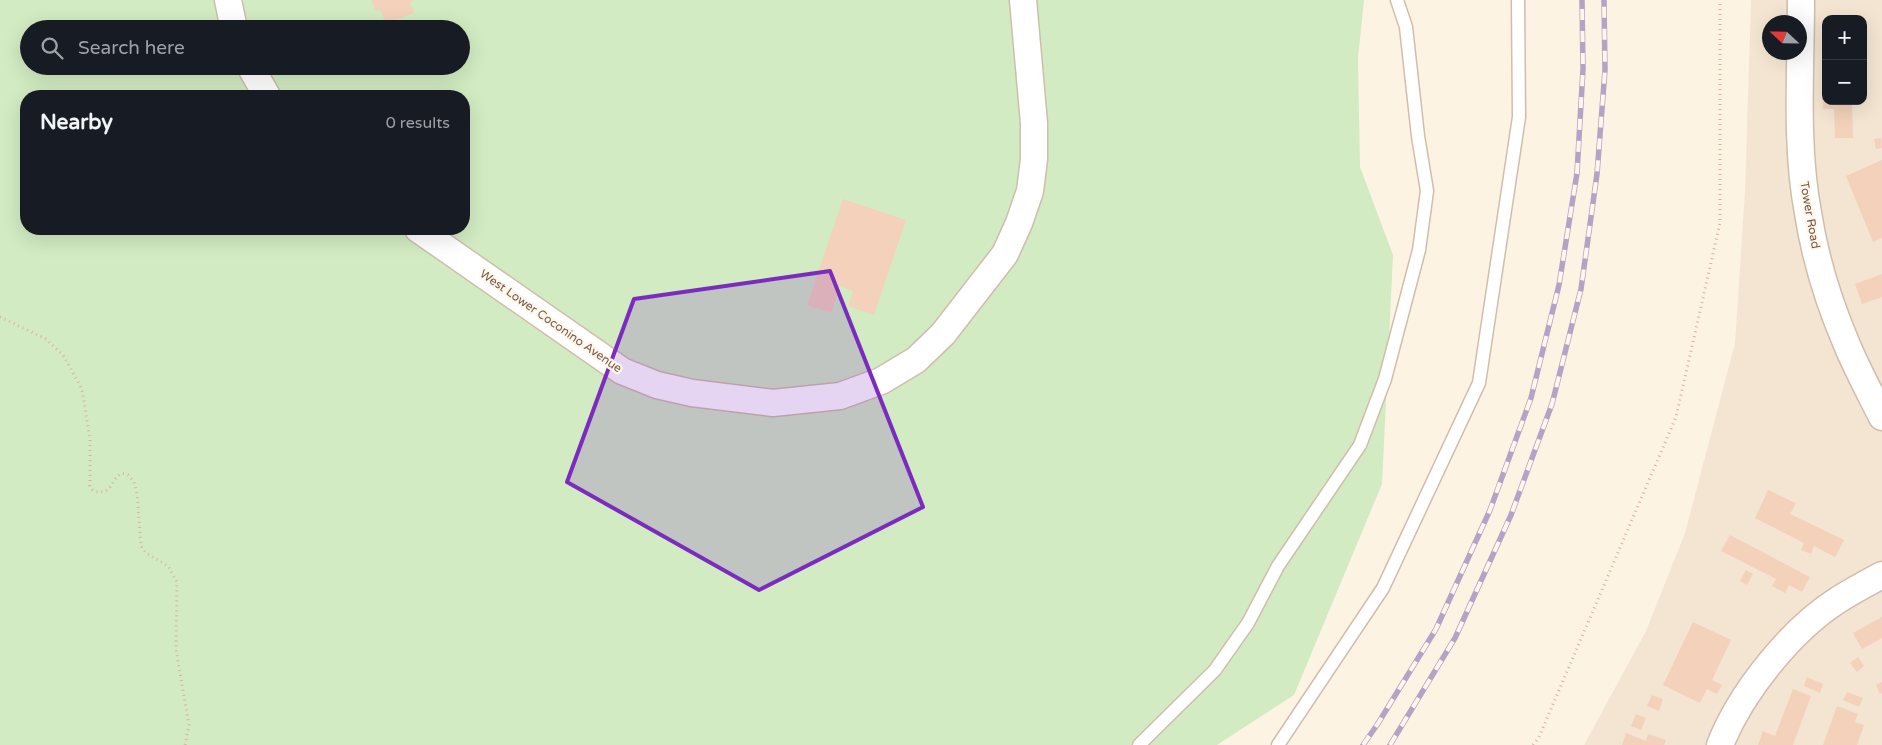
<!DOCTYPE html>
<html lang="en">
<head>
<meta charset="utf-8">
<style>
  body { margin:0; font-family:"Varela Round",sans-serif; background:#242831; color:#f1f3f6 }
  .controls { position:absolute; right:15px; top:15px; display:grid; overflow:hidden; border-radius:10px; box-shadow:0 5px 20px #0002 }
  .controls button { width:45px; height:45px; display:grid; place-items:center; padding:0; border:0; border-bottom:1px solid #363941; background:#171b24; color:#f1f3f6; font:25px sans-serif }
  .compass { position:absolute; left:1762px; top:15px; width:45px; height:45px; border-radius:50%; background:#171b24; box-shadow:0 5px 20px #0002; rotate:292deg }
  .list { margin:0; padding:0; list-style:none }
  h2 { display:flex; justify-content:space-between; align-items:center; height:65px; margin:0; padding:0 20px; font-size:21px }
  h2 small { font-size:16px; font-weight:400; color:#9ea1a6 }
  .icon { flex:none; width:28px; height:28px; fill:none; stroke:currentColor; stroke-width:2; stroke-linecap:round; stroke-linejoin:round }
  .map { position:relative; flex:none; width:1882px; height:745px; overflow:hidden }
  .search { position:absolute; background:#171b24; box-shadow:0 5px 20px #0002; left:20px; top:20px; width:450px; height:55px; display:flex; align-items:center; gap:12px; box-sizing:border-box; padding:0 18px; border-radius:28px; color:#9ea1a6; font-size:19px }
  .panel { position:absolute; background:#171b24; box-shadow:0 5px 20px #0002; left:20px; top:90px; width:450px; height:145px; border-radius:20px }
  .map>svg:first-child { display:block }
  .residential { fill:#f4e5d2; fill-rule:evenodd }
  .green { fill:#d2ebc2; fill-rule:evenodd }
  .building { fill:#f3d1ba }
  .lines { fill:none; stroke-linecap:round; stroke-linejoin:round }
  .lane-casing { stroke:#d0bdad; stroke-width:15 }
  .street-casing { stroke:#d0bdad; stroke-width:29 }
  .path { stroke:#d8b49e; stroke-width:3; stroke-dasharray:1 4; stroke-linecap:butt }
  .lane { stroke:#fff; stroke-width:12 }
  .street { stroke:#fff; stroke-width:26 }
  .rail-casing { stroke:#b5a2c6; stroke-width:5.5 }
  .rail { stroke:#fff7ea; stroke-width:4; stroke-dasharray:11; stroke-linecap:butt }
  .marked { fill:#7b2cbf; fill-opacity:0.2; stroke:#7b2cbf; stroke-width:4; stroke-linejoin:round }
  .labels { text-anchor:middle; stroke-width:4.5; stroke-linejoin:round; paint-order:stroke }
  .street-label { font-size:12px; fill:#755949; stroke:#fff7ea }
</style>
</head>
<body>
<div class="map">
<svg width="1882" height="745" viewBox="0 0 1882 745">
  <rect width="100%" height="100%" fill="#fdf3e3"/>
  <path class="residential" d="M 1751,0 L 1882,0 L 1882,745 L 1584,745 L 1646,631 L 1685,533 L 1735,343 L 1745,192 ZM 1826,19 L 1863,19 L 1863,101 L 1826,101 ZM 1770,22 L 1800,22 L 1800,52 L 1770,52 Z"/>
  <path class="green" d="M 0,0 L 1364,0 L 1358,58 L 1360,167 L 1393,255 L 1382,484 L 1294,695 L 1217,745 L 0,745 ZM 29,29 L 461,29 L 461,66 L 29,66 ZM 26,96 L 464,96 L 464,229 L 26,229 Z"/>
  <path class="building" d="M 371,0 L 414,0 L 410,2 L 414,13 L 386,24 L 380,9 L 376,11 Z
    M 1822,92 L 1826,92 L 1826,101 L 1852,101 L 1853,138 L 1835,138 L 1834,109 L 1823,109 Z
    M 1881,138 L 1882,148 L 1876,149 L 1874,139 Z
    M 1882,160 L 1882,238 L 1873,242 L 1846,176 Z
    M 843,199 L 906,220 L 874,315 L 848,306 L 853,291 L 840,286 L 831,313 L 807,305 Z
    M 1882,274 L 1882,297 L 1862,304 L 1855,284 Z
    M 1768,490 L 1796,503 L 1790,514 L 1844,540 L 1835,557 L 1814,546 L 1811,554 L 1801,550 L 1804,543 L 1755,518 Z
    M 1730,535 L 1810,577 L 1802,592 L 1789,585 L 1785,593 L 1772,586 L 1776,579 L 1721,551 Z
    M 1746,570 L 1753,574 L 1747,585 L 1740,581 Z
    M 1882,617 L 1882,638 L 1862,649 L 1853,633 Z
    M 1693,622 L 1731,640 L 1712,680 L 1722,685 L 1717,694 L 1707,689 L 1700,703 L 1663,685 Z
    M 1858,657 L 1864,666 L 1857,672 L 1850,663 Z
    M 1807,677 L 1823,684 L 1820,693 L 1804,686 Z
    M 1882,682 L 1882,693 L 1880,694 L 1876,685 Z
    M 1793,689 L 1811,696 L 1793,745 L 1758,745 L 1763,731 L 1775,736 Z
    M 1847,692 L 1863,698 L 1859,707 L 1843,700 Z
    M 1652,695 L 1663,699 L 1659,711 L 1647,706 Z
    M 1837,706 L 1858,714 L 1855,722 L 1864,725 L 1857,745 L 1823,745 Z
    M 1636,714 L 1646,718 L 1641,730 L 1631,726 Z
    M 1626,733 L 1646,741 L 1648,734 L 1666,740 L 1664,745 L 1622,745 Z"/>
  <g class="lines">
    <g class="lane-casing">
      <path id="lane" d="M 1139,745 L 1215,670 L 1248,623 L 1278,566 L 1360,445 L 1385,379 L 1419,250 L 1427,191 L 1418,136 L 1406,27 L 1397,0
        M 1278,745 L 1383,588 L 1479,383 L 1519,117 L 1518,0"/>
    </g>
    <g class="street-casing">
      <path id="street" d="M 228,0 L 234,29
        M 1801,0 C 1801,70 1795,144 1808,213 C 1815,258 1829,303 1847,345 C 1857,369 1870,393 1882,417
        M 250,66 L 267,96
        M 418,229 L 622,371 L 657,385 L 692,393 L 773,403 L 840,396 L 881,381 L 916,360 L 943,334 L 1005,254 L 1019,223 L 1030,191 L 1034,159 L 1034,123 L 1023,0
        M 1720,745 C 1741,692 1791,630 1838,600 C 1852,591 1867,583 1882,575"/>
    </g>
    <path class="path" d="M 0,317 L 46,339 L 63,355 L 82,389 L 90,440 L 90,486 L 93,491 C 114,496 110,479 122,473 L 128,475 L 134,482 L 137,494 L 141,546 L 146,553 L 168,566 L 177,582 L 176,650 L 189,725 L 185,745
      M 1533,745 L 1539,737 L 1676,417 L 1720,223 L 1720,0"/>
    <use href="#lane" class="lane"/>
    <use href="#street" class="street"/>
    <g class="rail-casing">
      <path id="rail" d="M 1363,745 L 1377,725 L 1436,629 L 1490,510 L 1531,398 L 1559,285 L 1577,173 L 1583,69 L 1582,0
        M 1390,745 L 1455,638 L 1511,515 L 1552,404 L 1581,289 L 1597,174 L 1605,70 L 1604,0"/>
    </g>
    <use href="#rail" class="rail"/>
  </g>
  <path class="marked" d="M 830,271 L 923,507 L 759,590 L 567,482 L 634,299 Z"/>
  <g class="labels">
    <g class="street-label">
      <text transform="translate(1810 215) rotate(80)" y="4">Tower Road</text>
      <text transform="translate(551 321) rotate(35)" y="4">West Lower Coconino Avenue</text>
    </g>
  </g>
</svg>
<div class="controls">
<button>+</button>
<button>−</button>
</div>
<svg class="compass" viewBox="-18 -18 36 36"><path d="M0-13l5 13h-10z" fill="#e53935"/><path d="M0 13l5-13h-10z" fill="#9ea1a6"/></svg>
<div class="search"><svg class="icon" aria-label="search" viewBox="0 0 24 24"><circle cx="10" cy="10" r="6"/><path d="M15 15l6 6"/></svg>Search here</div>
<section class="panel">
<h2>Nearby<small>0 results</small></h2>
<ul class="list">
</ul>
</section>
</div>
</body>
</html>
